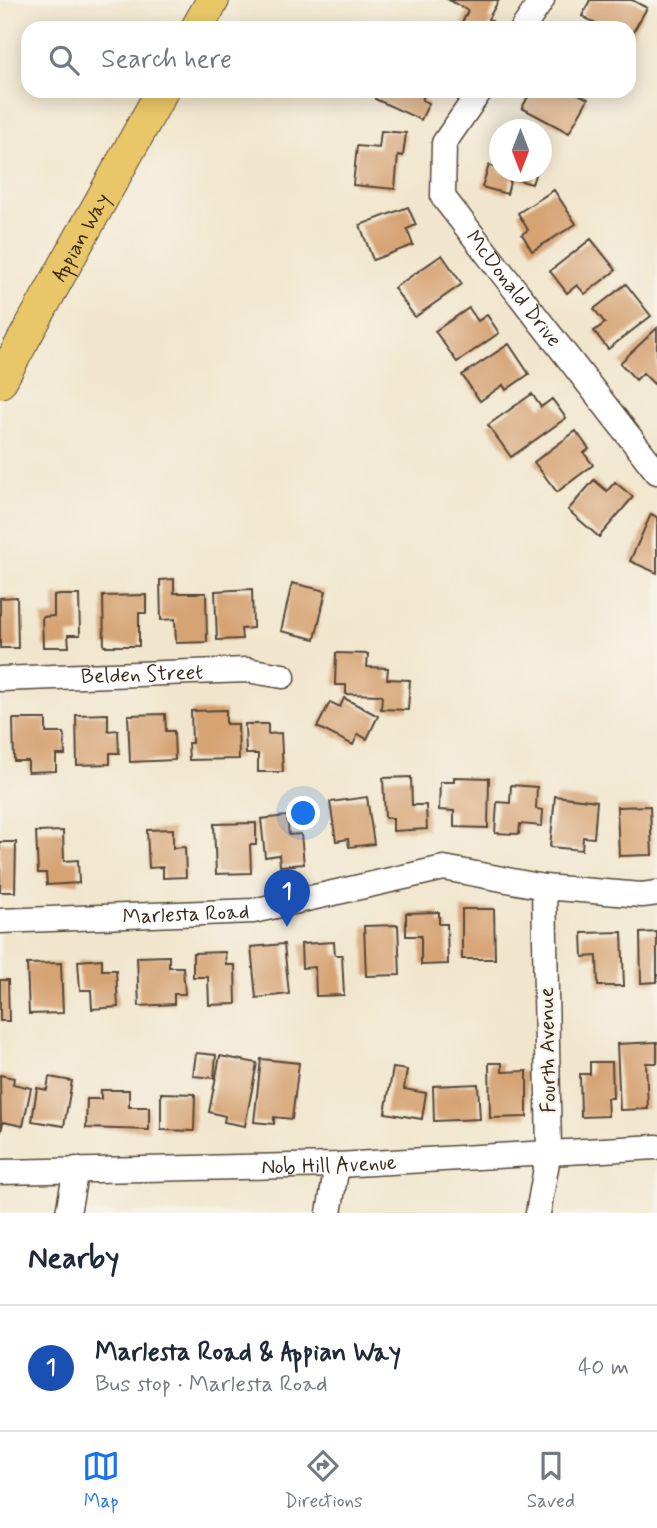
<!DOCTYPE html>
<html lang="en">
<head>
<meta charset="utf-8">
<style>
  body { margin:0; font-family:Mynerve,sans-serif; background:#f6f6f7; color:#1f2937 }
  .compass { position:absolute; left:489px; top:119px; width:63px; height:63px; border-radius:50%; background:#fff; box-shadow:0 4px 18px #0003; rotate:180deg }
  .you { position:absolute; left:304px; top:814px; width:24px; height:24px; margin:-18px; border:5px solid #fff; border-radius:50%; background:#1a73e8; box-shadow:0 0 0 10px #1a73e833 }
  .badge { display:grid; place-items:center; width:46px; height:46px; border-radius:50%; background:#1a73e8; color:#fff; font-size:23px; font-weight:700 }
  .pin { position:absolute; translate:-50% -58px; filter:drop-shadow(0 2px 4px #0008) }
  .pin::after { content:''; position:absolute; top:37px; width:24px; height:21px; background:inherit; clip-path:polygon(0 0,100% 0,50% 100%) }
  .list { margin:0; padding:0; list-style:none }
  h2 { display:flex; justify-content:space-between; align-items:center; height:91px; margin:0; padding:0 28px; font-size:30px }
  h2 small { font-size:23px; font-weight:400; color:#747a83 }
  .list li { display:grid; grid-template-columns:46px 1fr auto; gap:21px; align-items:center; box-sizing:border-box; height:126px; padding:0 28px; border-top:2px solid #e0e1e3 }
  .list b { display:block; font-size:26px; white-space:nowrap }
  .list p { margin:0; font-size:23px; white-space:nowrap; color:#747a83 }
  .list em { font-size:23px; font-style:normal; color:#747a83 }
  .icon { flex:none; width:38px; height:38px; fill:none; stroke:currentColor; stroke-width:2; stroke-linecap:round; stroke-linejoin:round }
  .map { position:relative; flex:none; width:657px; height:1213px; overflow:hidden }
  .search { position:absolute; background:#fff; box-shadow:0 4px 18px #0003; left:21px; right:21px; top:21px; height:77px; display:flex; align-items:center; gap:18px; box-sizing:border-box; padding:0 24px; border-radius:21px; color:#747a83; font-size:26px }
  .sheet { height:217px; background:#fff }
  nav { display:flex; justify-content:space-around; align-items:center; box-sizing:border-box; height:98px; border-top:2px solid #e0e1e3; background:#fff; font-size:19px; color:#747a83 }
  nav a { display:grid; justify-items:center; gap:4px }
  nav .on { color:#1a73e8 }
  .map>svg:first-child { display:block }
  .building { fill:#d6a373 }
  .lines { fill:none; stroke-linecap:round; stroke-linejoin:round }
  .minor-casing { stroke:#564638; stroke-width:27 }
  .major-casing { stroke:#564638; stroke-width:34 }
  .minor { stroke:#fff; stroke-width:24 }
  .major { stroke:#e9c769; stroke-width:32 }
  .labels { text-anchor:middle; stroke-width:5; stroke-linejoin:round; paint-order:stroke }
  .street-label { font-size:21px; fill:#3b2a1e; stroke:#f7f3e8 }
</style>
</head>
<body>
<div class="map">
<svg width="657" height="1213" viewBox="0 0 657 1213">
  <rect width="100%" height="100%" fill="#f7f3e8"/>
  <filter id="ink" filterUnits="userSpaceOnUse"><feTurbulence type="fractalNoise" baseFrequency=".0143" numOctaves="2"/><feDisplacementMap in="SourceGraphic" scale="14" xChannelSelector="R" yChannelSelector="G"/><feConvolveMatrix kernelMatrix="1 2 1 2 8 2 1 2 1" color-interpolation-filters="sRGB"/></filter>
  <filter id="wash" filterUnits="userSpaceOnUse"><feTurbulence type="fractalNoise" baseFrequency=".00686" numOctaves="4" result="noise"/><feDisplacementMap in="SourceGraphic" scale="28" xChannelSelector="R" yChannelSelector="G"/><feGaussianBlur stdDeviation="1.57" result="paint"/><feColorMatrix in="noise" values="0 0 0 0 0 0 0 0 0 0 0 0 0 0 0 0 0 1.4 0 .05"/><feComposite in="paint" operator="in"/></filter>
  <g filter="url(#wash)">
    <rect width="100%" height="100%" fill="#f1e6cd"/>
    <g id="blocks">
      <path class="building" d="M 449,0 L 499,0 L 488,19 L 492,21 L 488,28 L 459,28 L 468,11 Z
        M 590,0 L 632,0 L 647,8 L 629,39 L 629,28 L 604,28 L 582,16 Z
        M 378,91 L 426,91 L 422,100 L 429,103 L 421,120 L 375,99 Z
        M 531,91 L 544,94 L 546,91 L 573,91 L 588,99 L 569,133 L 522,108 Z
        M 381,131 L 406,133 L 403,156 L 398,155 L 395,189 L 353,185 L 357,146 L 379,148 Z
        M 499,157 L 500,172 L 536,172 L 532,184 L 511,178 L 507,194 L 482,187 L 489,165 L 496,167 Z
        M 554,190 L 576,224 L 532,251 L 522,234 L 528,230 L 518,213 Z
        M 408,207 L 416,225 L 407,229 L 413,245 L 373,260 L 360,225 Z
        M 591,239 L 616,270 L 585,294 L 577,285 L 567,293 L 550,271 Z
        M 442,255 L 462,284 L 415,317 L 394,288 Z
        M 626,284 L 651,316 L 608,349 L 594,331 L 605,323 L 594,309 Z
        M 469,308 L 478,321 L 487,315 L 499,333 L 457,362 L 435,331 Z
        M 657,328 L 657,381 L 654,384 L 643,373 L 636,380 L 620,363 Z
        M 509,344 L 529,374 L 506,390 L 503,385 L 480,401 L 462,375 Z
        M 532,394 L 541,407 L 552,399 L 566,418 L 511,457 L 488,425 Z
        M 576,431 L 589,449 L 584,453 L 593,465 L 557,492 L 534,462 Z
        M 594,480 L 607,491 L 615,482 L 633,497 L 599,537 L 568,510 Z
        M 651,514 L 657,517 L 657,573 L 630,561 Z
        M 174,579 L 174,593 L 206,593 L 207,642 L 176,643 L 175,619 L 161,620 L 160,580 Z
        M 292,583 L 326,591 L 315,639 L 281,631 Z
        M 252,589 L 253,628 L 241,629 L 242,639 L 217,640 L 215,591 Z
        M 54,595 L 79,595 L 80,635 L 68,635 L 69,647 L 43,647 L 42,617 L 54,616 Z
        M 146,595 L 146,613 L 139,613 L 139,646 L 104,646 L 103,596 Z
        M 17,597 L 18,648 L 0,648 L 0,598 Z
        M 336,653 L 368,654 L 367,667 L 388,668 L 387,679 L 410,680 L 408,710 L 381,709 L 382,695 L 346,694 L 346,685 L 335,685 Z
        M 344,698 L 378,716 L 367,739 L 358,734 L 353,745 L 317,727 L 330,702 L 340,707 Z
        M 226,710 L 226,724 L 238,724 L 239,759 L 189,760 L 188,743 L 192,743 L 191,711 Z
        M 108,714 L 108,731 L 118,730 L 119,753 L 110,753 L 110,764 L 77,765 L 76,715 Z
        M 165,714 L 166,731 L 174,731 L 175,760 L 130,762 L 128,715 Z
        M 13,719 L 46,719 L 46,733 L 64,733 L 65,755 L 56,755 L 56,771 L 28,772 L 28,761 L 14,761 Z
        M 245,724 L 268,724 L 268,734 L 281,733 L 283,772 L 258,772 L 258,754 L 246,754 Z
        M 411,777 L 412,805 L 426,805 L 427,829 L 393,831 L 393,818 L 385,818 L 383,778 Z
        M 454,777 L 489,778 L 488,828 L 454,827 L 454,811 L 439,810 L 440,782 L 454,782 Z
        M 511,785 L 537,787 L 536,809 L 543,810 L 542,826 L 520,824 L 519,834 L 495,833 L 497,802 L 510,803 Z
        M 555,796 L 597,801 L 594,838 L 583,837 L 582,850 L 550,847 Z
        M 367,797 L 374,844 L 349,847 L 348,839 L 336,841 L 330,802 Z
        M 650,806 L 652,855 L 619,856 L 617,807 Z
        M 287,816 L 289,835 L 301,834 L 304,864 L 280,866 L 279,855 L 265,857 L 261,819 Z
        M 256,823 L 256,845 L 250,845 L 251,873 L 216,874 L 214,824 Z
        M 173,829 L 173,848 L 185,847 L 186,877 L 163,878 L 163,867 L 149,868 L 147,830 Z
        M 63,831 L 64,861 L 78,860 L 79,883 L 47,885 L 46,873 L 38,873 L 36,832 Z
        M 0,842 L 16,842 L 15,892 L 0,892 Z
        M 462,909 L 494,909 L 495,959 L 462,959 Z
        M 439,912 L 439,924 L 447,924 L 448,964 L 421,965 L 421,936 L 406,936 L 406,913 Z
        M 398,925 L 400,975 L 366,976 L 364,926 Z
        M 622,932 L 624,986 L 598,986 L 597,956 L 583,957 L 582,933 Z
        M 657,932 L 657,982 L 641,983 L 640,933 Z
        M 334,942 L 335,955 L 342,955 L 344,995 L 316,996 L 315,967 L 302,968 L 301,944 Z
        M 284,944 L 289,994 L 256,998 L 251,947 Z
        M 225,952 L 226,965 L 235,965 L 236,1004 L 209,1005 L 208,977 L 193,977 L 193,953 Z
        M 169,956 L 169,967 L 183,967 L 185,994 L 174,994 L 174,1004 L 139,1006 L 137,957 Z
        M 102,959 L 102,970 L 116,970 L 118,1007 L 92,1009 L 91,990 L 80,990 L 78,961 Z
        M 61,963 L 63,1013 L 29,1014 L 27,964 Z
        M 0,980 L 8,980 L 9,1021 L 0,1021 Z
        M 657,1042 L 657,1063 L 646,1063 L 648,1109 L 620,1110 L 617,1044 Z
        M 196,1053 L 216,1055 L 214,1078 L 193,1076 Z
        M 220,1056 L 257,1063 L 245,1126 L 224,1122 L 225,1116 L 209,1112 Z
        M 261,1059 L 299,1063 L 292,1119 L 274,1117 L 274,1124 L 254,1122 Z
        M 590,1062 L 612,1062 L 613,1098 L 607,1098 L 608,1116 L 581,1117 L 580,1074 L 590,1074 Z
        M 489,1063 L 502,1063 L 502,1072 L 527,1071 L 527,1117 L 490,1118 Z
        M 393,1068 L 407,1070 L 404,1089 L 426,1093 L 422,1119 L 385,1113 Z
        M 0,1075 L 14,1078 L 13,1084 L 31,1088 L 23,1126 L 3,1122 L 1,1132 Z
        M 49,1077 L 72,1081 L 64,1126 L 32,1121 L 37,1088 L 47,1090 Z
        M 478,1084 L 480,1119 L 434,1121 L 433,1086 Z
        M 101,1090 L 129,1090 L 129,1107 L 149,1107 L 149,1130 L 86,1128 L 87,1099 L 101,1099 Z
        M 161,1093 L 195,1094 L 194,1131 L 161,1130 Z"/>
    </g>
  </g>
  <g filter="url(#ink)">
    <use href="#blocks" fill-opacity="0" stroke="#564638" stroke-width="2"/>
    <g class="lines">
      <g class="minor-casing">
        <g id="minor">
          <path d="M 523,28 L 542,0"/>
          <path id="s1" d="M 480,91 L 444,143 L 443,197 L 657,472"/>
          <path id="s2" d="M 0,679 L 247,670 L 283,676"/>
          <path id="s3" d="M 0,921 L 253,911 L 444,868 L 544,887 L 642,895 L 657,893"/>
          <path id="s4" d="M 0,1172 L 337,1165 L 657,1147"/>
          <path d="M 68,1213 L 76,1169"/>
          <path d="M 329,1213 L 337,1165"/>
          <path d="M 538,1213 L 549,1151 L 544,887"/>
        </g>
      </g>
      <g class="major-casing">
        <g id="major">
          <path d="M 197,28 L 213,0"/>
          <path id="s5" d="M 0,382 L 162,91"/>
        </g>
      </g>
      <use href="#minor" class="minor"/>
      <use href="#major" class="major"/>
    </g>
  </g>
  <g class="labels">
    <g class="street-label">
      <text dy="7" stroke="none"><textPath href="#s5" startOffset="166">Appian Way</textPath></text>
      <text dy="7" stroke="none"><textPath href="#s1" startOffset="233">McDonald Drive</textPath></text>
      <text dy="7" stroke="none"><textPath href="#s2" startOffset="142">Belden Street</textPath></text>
      <text dy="7" stroke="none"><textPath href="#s3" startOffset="186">Marlesta Road</textPath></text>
      <text transform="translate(547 1050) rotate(-91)" y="7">Fourth Avenue</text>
      <text dy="7" stroke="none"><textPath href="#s4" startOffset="329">Nob Hill Avenue</textPath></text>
    </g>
  </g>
</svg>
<svg class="compass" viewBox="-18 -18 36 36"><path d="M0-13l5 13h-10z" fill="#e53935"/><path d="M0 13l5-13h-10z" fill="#747a83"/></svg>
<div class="you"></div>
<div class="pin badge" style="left:287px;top:927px;background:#1a4fb4">1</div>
<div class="search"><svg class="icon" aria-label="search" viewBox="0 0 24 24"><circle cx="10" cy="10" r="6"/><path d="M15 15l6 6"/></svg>Search here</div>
</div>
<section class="sheet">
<h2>Nearby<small></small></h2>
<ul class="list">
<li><span class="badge" style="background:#1a4fb4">1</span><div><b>Marlesta Road &amp; Appian Way</b><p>Bus stop · Marlesta Road</p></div><em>40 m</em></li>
</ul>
</section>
<nav>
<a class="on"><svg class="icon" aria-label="map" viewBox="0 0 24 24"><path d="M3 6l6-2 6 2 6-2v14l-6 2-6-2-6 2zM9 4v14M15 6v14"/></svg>Map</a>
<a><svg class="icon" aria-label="directions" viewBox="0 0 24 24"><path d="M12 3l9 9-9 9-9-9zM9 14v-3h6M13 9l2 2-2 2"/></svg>Directions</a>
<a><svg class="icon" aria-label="saved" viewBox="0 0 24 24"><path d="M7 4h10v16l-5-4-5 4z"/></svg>Saved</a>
</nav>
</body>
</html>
